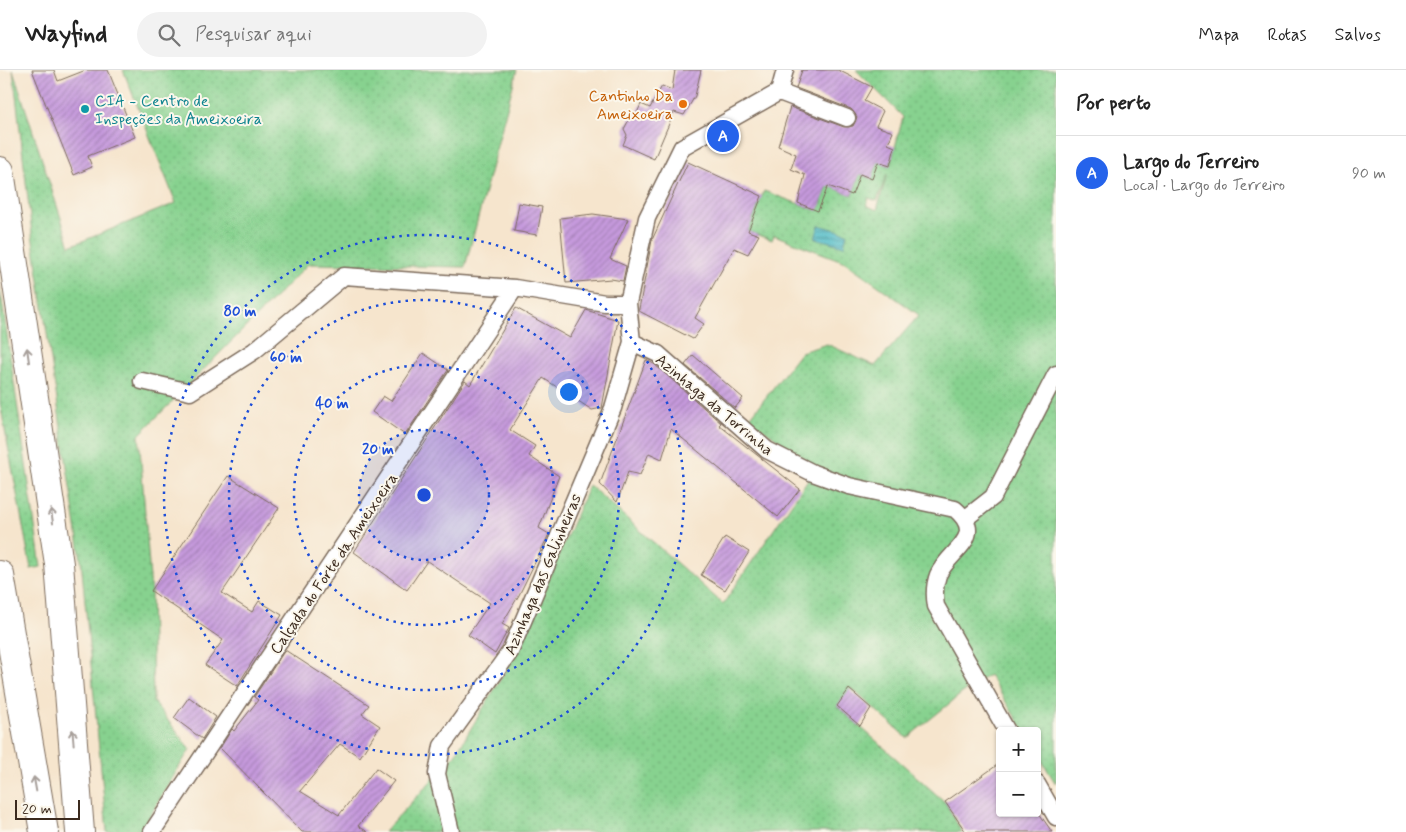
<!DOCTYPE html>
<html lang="pt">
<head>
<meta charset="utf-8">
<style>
  body { margin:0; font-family:Mynerve,sans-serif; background:#f2f2f2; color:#222 }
  .controls { position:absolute; right:15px; bottom:15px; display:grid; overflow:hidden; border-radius:5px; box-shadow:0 1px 4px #0004 }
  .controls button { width:45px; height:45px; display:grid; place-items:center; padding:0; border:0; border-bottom:1px solid #e0e0e0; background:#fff; color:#222; font:25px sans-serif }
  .scale { position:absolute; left:15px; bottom:12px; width:65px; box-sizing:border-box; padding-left:5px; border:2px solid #3b2a1e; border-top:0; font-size:14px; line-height:18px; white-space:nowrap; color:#3b2a1e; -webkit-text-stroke:4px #fbf7ec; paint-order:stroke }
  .you { position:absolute; left:568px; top:321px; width:18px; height:18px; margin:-12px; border:4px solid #fff; border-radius:50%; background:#1a73e8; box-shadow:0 0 0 8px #1a73e833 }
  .badge { display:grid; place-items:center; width:32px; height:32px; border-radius:50%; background:#2563eb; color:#fff; font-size:16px; font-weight:700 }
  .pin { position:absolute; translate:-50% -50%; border:2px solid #fff; box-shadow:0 1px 5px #0006 }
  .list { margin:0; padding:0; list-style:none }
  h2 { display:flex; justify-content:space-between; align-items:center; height:65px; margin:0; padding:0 20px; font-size:21px }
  h2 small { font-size:16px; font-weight:400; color:#767676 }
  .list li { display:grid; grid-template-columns:32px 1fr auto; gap:15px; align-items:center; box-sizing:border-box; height:75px; padding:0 20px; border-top:1px solid #e0e0e0 }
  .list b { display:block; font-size:19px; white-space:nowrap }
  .list p { margin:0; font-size:16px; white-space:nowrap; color:#767676 }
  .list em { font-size:16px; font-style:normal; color:#767676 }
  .icon { flex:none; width:28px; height:28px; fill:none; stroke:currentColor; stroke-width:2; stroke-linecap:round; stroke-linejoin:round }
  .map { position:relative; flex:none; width:1056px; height:762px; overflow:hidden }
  header { display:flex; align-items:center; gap:30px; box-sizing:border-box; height:70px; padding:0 25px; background:#fff; border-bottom:1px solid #e0e0e0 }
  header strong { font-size:24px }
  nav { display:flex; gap:28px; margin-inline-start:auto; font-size:18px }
  .search { width:350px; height:45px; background:#f2f2f2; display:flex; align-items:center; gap:12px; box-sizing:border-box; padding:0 18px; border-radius:28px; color:#767676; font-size:19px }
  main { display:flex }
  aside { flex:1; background:#fff }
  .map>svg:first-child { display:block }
  .grass { fill:url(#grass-dots); stroke:#617e56; fill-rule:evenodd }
  .water { fill:url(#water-rules); stroke:#447272 }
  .building { fill:url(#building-hatch) }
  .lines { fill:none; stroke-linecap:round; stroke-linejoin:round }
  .street-casing { stroke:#7c6b5b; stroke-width:19 }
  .highway-casing { stroke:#7c6b5b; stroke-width:30 }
  .street { stroke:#fff; stroke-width:16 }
  .highway { stroke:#fff; stroke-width:28 }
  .oneway { stroke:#a79f9a }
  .ring { fill:none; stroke:#1d4ed8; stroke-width:2.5; stroke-dasharray:2.5 5 }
  .food-dot { fill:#e8710a; stroke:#fbf7ec; stroke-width:2 }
  .culture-dot { fill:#0f9aa8; stroke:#fbf7ec; stroke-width:2 }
  .labels { text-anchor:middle; stroke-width:4; stroke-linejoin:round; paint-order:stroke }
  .food-label { font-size:16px; fill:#c56008; stroke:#fbf7ec; text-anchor:end }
  .culture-label { font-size:16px; fill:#0d838f; stroke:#fbf7ec; text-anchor:start }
  .street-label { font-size:16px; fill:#3b2a1e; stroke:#fbf7ec }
  .centre { fill:#1d4ed8; stroke:#fbf7ec; stroke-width:2.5 }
  .ring-label { font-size:15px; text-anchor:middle; font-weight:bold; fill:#1d4ed8; stroke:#fbf7ec; stroke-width:4; stroke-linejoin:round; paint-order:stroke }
</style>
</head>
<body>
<header>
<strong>Wayfind</strong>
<div class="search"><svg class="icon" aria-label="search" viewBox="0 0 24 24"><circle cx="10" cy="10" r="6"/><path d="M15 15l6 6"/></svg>Pesquisar aqui</div>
<nav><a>Mapa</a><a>Rotas</a><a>Salvos</a></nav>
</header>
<main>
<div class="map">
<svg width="1056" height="762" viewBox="0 0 1056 762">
  <defs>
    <pattern id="grass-dots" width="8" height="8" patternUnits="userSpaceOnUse" patternTransform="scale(1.25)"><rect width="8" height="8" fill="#87d28f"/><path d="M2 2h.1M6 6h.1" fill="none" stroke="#75b47b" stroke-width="1.8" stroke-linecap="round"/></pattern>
    <pattern id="water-rules" width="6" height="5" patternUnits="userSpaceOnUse" patternTransform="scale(1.25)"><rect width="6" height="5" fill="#4ebbc7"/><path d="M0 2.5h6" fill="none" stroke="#4298a1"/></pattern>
    <pattern id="building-hatch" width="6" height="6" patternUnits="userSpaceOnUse" patternTransform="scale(1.25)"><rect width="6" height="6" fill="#c69add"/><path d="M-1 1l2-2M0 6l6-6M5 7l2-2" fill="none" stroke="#a27eb3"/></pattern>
  </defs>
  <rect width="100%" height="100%" fill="#fbf7ec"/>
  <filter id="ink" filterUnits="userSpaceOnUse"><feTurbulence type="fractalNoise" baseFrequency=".02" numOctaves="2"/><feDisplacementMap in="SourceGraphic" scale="10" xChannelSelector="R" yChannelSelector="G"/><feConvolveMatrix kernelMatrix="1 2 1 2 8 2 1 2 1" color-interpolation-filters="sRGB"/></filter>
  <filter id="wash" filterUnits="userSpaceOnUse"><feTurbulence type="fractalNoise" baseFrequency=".0096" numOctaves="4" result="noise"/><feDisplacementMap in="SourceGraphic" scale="20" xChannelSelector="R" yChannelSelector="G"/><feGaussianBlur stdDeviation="1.12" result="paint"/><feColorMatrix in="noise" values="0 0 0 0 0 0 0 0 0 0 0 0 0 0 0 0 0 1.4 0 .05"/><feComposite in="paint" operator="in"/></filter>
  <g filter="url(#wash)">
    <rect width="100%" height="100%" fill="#f6e5cd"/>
    <path class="grass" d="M 13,0 L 70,176 L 176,133 L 123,0 L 517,0 L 465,197 L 308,194 L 139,365 L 151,521 L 153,631 L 190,679 L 140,762 L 107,762 L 81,490 L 32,164 Z
      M 856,0 L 1056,0 L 1056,714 L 1037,683 L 1037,661 L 1024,661 L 989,605 L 971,616 L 907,668 L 851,618 L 837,636 L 945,732 L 962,762 L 384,762 L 455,685 L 518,580 L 589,415 L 723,534 L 809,408 L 808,391 L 749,349 L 801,282 L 827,274 L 875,296 L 919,245 L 845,192 L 774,165 L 772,170 L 748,161 L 764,121 L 818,141 L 828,116 L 852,125 L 860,104 L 872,109 L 878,92 L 890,96 L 903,47 ZM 887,104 L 877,140 L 866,135 L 869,128 L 877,131 Z
      M 0,217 L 41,497 L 31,499 L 0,333 Z"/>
    <path class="water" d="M 819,155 L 847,163 L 844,176 L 815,168 Z"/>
    <g id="blocks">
      <path class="building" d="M 32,0 L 54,0 L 58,11 L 86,0 L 108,0 L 135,67 L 88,86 L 92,97 L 74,105 Z
        M 675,0 L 701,0 L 695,26 L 684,45 L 674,42 L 654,89 L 623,75 L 627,65 L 624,59 L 632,44 L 637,43 L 641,34 L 650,38 L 662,16 L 672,20 Z
        M 802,0 L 838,0 L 872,17 L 864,31 L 883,41 L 876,56 L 893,62 L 888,74 L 895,77 L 890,96 L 878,92 L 872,109 L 860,104 L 852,125 L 828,116 L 818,141 L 798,133 L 805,105 L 791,99 L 796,84 L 778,76 L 790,37 L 844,57 L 853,56 L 857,47 L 851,39 L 796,18 Z
        M 688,92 L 762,126 L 748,161 L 759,165 L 748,184 L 734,178 L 695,248 L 704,254 L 693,269 L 639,241 L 639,239 L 652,170 Z
        M 519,133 L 542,137 L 537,165 L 514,161 Z
        M 593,144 L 628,149 L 610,189 L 626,196 L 623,211 L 611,209 L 566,213 L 560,148 Z
        M 516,238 L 570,268 L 586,240 L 618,250 L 602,338 L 592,340 L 543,308 L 510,360 L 535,376 L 529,386 L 559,406 L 539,458 L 549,464 L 519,525 L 502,554 L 509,558 L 495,584 L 468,565 L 490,533 L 427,491 L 407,520 L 354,482 L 465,311 L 470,315 Z
        M 423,283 L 448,300 L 405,365 L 372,342 L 383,326 L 391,331 Z
        M 693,285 L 743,328 L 735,338 L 685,295 Z
        M 646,290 L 654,294 L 721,353 L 719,355 L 800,419 L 778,447 L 671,359 L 662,389 L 649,383 L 640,405 L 628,402 L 617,432 L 600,414 Z
        M 228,406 L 279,438 L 222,523 L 252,542 L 259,531 L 282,545 L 237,616 L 205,595 L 223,570 L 151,521 Z
        M 725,467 L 749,482 L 725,520 L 701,505 Z
        M 285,580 L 369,635 L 362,644 L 380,656 L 360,687 L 340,674 L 300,721 L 339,745 L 376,698 L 394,711 L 358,756 L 368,762 L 302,762 L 220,678 L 232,659 L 234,661 L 258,630 L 254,627 Z
        M 849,619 L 871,638 L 860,656 L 837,636 Z
        M 189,627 L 216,647 L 202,669 L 174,648 Z
        M 1000,693 L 1000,743 L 1039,743 L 1052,762 L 966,762 L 945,732 Z"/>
    </g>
  </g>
  <g filter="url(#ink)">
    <use href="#blocks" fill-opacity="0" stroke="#7c6b5b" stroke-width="1"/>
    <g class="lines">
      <g class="street-casing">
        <path id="street" d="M 779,22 L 847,48
          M 779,22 L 785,0
          M 632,272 L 658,284 L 767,380 L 813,403 L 849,416 L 955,439 C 988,467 949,480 938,505 C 934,516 934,525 936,536 L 1007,661
          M 142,311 L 190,322 L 254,281 L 344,206 L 515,218
          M 966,448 L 993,427 L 1056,304
          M 1037,714 L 1056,747
          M 152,762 L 515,218 L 605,233 L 628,233
          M 451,762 L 437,704 L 442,676 L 510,582 L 613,338 L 632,272 L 628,233 L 647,148 L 682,77 L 779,22"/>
      </g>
      <g class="highway-casing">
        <path id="highway" d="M 0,101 L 59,494 L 80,762
          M 0,505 L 44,762"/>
      </g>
      <use href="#street" class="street"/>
      <use href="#highway" class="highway"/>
    </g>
    <defs><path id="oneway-shaft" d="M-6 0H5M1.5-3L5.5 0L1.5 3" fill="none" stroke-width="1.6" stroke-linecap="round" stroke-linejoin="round" transform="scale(1.25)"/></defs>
    <g class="oneway">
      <use href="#oneway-shaft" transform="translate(28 285) rotate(-98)"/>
      <use href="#oneway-shaft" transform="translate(52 446) rotate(-98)"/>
      <use href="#oneway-shaft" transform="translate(73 667) rotate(-95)"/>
      <use href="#oneway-shaft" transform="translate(35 714) rotate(-100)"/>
    </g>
  </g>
  <circle cx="424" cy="425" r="65" fill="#1d4ed8" fill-opacity=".12"/>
  <g class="ring">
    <circle cx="424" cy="425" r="65"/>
    <circle cx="424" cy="425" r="130"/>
    <circle cx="424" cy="425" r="195"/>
    <circle cx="424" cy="425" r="260"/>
  </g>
  <circle class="food-dot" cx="683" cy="34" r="5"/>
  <circle class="culture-dot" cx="85" cy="39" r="5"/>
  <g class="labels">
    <g class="food-label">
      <text x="673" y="31">Cantinho Da<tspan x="673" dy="18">Ameixoeira</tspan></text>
    </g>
    <g class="culture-label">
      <text x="95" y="36">CIA - Centro de<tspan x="95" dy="18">Inspeções da Ameixoeira</tspan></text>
    </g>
    <g class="street-label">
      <text transform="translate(715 334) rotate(40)" y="6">Azinhaga da Torrinha</text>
      <text transform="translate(333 493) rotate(-56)" y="6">Calçada do Forte da Ameixoeira</text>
      <text transform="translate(542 504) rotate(-67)" y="6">Azinhaga das Galinheiras</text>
    </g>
  </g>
  <circle cx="424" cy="425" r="8" class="centre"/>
  <g class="ring-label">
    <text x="240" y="246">80 m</text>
    <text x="286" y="292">60 m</text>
    <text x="332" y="338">40 m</text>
    <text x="378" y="384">20 m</text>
  </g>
</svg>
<div class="controls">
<button>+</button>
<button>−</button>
</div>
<div class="scale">20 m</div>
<div class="you"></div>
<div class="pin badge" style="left:723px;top:66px">A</div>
</div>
<aside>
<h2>Por perto<small></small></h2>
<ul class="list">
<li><span class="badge">A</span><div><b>Largo do Terreiro</b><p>Local · Largo do Terreiro</p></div><em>90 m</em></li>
</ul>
</aside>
</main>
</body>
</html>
